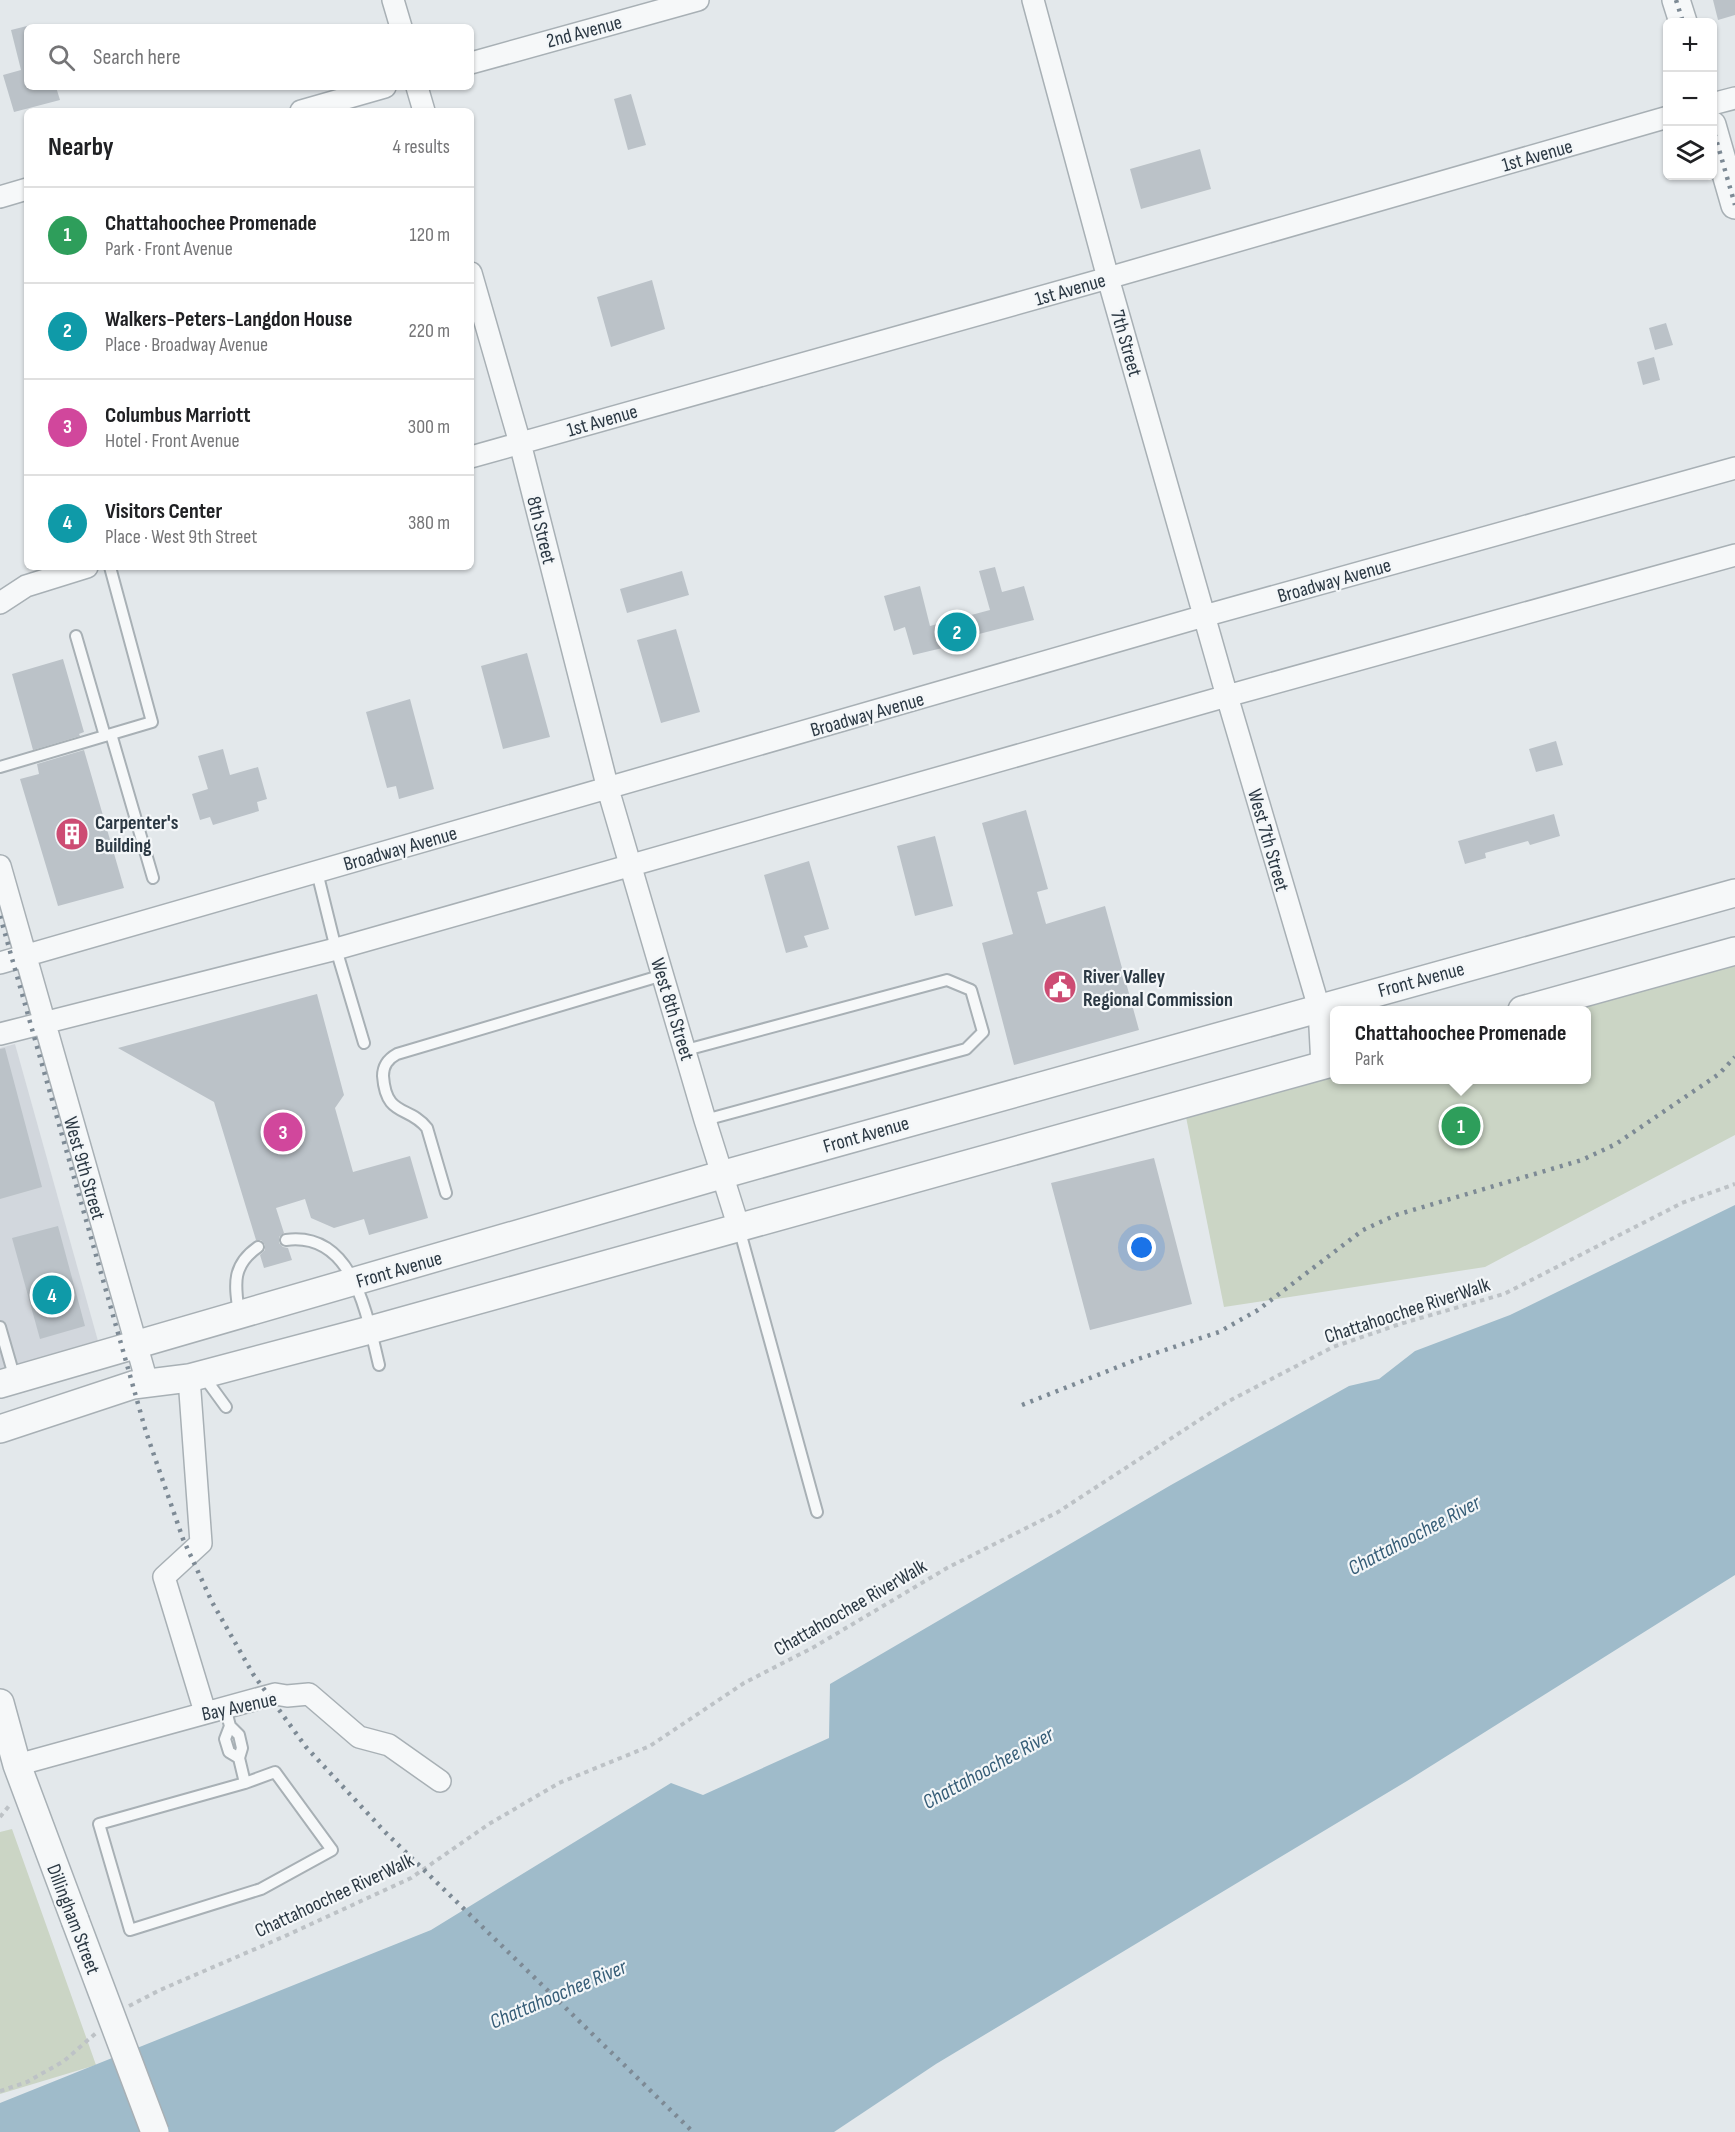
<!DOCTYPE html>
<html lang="en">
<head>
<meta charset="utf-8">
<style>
  body { margin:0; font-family:"Sofia Sans Condensed",sans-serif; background:#f2f2f2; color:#202124 }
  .controls { position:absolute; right:18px; top:18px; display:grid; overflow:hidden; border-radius:9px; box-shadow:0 2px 4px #0004 }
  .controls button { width:54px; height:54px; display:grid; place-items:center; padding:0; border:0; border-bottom:2px solid #e0e0e0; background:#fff; color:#202124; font:30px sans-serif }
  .you { position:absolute; left:1142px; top:1248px; width:21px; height:21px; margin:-15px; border:4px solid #fff; border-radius:50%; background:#1a73e8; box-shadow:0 0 0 9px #1a73e833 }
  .badge { display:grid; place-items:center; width:39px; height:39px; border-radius:50%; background:#2563eb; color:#fff; font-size:20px; font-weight:700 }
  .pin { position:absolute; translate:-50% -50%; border:3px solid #fff; box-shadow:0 2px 6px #0006 }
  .popup { position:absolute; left:1330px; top:1006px; width:261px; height:78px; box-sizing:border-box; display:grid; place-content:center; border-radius:9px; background:#fff; filter:drop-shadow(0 2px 4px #0005); font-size:20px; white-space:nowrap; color:#757577 }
  .popup b { font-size:22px; color:#202124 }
  .popup::after { content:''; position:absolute; left:50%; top:100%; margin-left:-12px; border:12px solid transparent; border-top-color:#fff }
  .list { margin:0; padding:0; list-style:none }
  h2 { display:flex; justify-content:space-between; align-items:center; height:78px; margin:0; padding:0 24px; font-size:26px }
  h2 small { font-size:20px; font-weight:400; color:#757577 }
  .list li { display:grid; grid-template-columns:39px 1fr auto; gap:18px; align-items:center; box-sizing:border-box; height:96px; padding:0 24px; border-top:2px solid #e0e0e0 }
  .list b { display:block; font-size:22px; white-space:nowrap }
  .list p { margin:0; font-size:20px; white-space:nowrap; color:#757577 }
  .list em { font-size:20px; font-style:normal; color:#757577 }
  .icon { flex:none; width:33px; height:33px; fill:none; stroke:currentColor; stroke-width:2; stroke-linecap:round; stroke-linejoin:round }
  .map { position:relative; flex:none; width:1735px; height:2132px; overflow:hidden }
  .search { position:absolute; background:#fff; box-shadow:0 2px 4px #0004; left:24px; top:24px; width:450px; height:66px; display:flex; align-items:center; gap:15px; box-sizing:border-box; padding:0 21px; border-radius:9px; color:#757577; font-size:22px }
  .panel { position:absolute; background:#fff; box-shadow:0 2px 4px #0004; left:24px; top:108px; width:450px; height:462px; border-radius:9px }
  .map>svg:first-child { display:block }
  .built { fill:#d2d7dd }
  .green { fill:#cbd5c5 }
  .water { fill:#9fbbca }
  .building { fill:#bbc2c8 }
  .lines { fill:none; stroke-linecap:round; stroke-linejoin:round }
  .service-casing { stroke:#a8b0b5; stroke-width:14 }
  .minor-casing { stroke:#a8b0b5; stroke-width:24 }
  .tertiary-casing { stroke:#a8b0b5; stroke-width:30 }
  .path { stroke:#bdc2c6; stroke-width:4; stroke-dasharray:4.5 4.5; stroke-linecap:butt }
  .service { stroke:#f6f8f9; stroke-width:10 }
  .minor { stroke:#f6f8f9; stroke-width:21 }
  .tertiary { stroke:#f6f8f9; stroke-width:27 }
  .rail { stroke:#7d8a95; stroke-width:4.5; stroke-dasharray:3 6; stroke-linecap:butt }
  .tertiary-bridge-casing { stroke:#a8b0b5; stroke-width:30; stroke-linecap:butt }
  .tertiary-bridge { stroke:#f6f8f9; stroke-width:27 }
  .labels { text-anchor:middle; stroke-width:4.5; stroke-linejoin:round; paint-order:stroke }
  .street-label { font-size:20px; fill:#2b3843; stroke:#f3f6f8 }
  .poi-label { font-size:20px; font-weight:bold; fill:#2b3843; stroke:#f3f6f8; text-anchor:start }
  .water-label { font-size:21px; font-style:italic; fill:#365d77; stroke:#f3f6f8 }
</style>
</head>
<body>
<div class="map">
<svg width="1735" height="2132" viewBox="0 0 1735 2132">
  <rect width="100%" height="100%" fill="#e3e8eb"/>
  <path class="built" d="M 15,1044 L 98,1341 L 0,1370 L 0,1048 Z"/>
  <path class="green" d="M 1735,958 L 1735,1135 L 1485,1267 L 1224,1307 L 1186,1117 L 1335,1073 L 1335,1080 L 1587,1080 L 1587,1010 L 1552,1010 Z
    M 12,1829 L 96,2065 L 0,2094 L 0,1832 Z"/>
  <path class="water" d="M 1735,1205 L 1735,1575 L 1407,1781 L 936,2064 L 834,2132 L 0,2132 L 0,2103 L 431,1930 L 671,1783 L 703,1795 L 829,1738 L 830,1684 L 1171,1485 L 1349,1386 L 1379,1379 L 1415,1351 L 1510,1315 Z"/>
  <path class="building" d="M 1713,0 L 1735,0 L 1735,15 L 1718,20 Z
    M 27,26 L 27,87 L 56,87 L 60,100 L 14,112 L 3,75 L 21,70 L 11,30 Z
    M 631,94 L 646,145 L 628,150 L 614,99 Z
    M 1200,149 L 1211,189 L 1141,209 L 1130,169 Z
    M 652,280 L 665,329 L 611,347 L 597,297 Z
    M 1666,323 L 1673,345 L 1655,350 L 1649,328 Z
    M 1654,357 L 1660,380 L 1643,385 L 1637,362 Z
    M 995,567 L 1002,592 L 1024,586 L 1034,620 L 975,635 L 976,640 L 913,655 L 905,627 L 894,631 L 884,596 L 920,586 L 930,626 L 990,610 L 979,571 Z
    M 682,571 L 689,595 L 627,613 L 620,589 Z
    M 676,629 L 700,712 L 661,723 L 637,640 Z
    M 527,653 L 550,737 L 503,749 L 481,666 Z
    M 63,659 L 84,732 L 79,734 L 80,736 L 33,750 L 12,674 Z
    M 410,699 L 434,789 L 399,799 L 396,786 L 387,788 L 366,712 Z
    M 1556,741 L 1563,765 L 1536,772 L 1529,749 Z
    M 223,749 L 230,775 L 258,767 L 267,799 L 257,802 L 259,811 L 213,825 L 210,817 L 200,820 L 192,794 L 208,789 L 198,756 Z
    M 84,750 L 124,888 L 58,906 L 20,779 L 39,774 L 37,764 Z
    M 1026,810 L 1048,889 L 1037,892 L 1046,924 L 1105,906 L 1139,1030 L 1014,1065 L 982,943 L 1013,934 L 982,823 Z
    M 1554,814 L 1560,836 L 1530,845 L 1528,841 L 1485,853 L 1486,858 L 1465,864 L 1458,841 Z
    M 935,836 L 953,906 L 915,916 L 897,846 Z
    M 809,861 L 829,929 L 804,936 L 808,947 L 786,953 L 764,875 Z
    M 317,994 L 344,1095 L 335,1108 L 353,1172 L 410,1156 L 428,1218 L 369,1235 L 364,1219 L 334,1228 L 311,1218 L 305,1199 L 276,1208 L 284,1233 L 279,1237 L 279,1243 L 283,1247 L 288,1248 L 292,1260 L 264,1268 L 260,1255 L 265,1250 L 265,1245 L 261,1240 L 256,1240 L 214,1102 L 118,1048 Z
    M 5,1048 L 42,1187 L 0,1199 L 0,1049 Z
    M 1154,1158 L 1192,1304 L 1090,1330 L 1051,1183 Z
    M 58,1226 L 85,1326 L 40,1339 L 12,1238 Z"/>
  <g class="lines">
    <g class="service-casing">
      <path id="service" d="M 76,636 L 105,736
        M 111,734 L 153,878
        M 0,767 L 152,722 L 110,567
        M 317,872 L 336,949 L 364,1043
        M 686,1050 L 947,980 L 971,990 L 983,1032 L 966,1049 L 705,1120
        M 446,1193 L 427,1128 C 409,1105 386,1118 383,1076 C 383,1065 388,1059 397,1054 L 663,975
        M 739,1228 L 817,1512
        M 286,1240 C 354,1231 367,1316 379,1365
        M 239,1314 C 235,1285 231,1266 258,1247
        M 0,1327 L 15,1379
        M 202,1374 L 226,1407
        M 225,1707 L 230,1726 L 239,1735 L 242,1748 L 239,1758 L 245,1783 L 99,1824 L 130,1930 L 261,1889 L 332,1850 L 275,1772 L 245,1783
        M 230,1726 L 225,1739 L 229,1752 L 239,1758"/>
    </g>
    <g class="minor-casing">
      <path id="minor" d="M 393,0 L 401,27
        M 1033,0 L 1108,278 L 1227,696 L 1319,1008 L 1322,1066
        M 471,63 L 698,0
        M 417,87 L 424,111
        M 1712,104 L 1735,98
        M 301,111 L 385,87
        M 0,197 L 27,189
        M 471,273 L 520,443 L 608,789 L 705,1120 L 739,1228
        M 471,457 L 1108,278 L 1668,117
        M 0,603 L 26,586 L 87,567
        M 0,866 L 147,1382
        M 0,963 L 1204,616 L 1735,468
        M 0,1034 L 336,949 L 1227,696 L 1735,555
        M 189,1378 L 201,1543 L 164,1577 L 205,1712
        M 17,1765 L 275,1694 L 287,1696 L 309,1694 L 359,1737 L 389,1745 L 440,1781"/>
    </g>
    <g class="tertiary-casing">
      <path id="tertiary" d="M 1676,0 L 1683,22
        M 1712,125 L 1735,205
        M 1522,1010 L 1735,951
        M 0,1384 L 721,1175 L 1735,893
        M 0,1429 L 133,1385 L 189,1378 L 370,1330 L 1335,1062
        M 0,1703 L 17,1765 L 75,1920"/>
    </g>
    <path class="path" d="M 0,1817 L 9,1806
      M 129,2006 L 160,1990 L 283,1937 L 411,1878 L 489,1824 L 559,1783 L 650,1746 L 744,1683 L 814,1647 L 947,1568 L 1058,1512 L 1227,1402 L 1333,1347 L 1403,1323 L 1504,1294 L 1682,1203 L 1735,1184
      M 0,2091 L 27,2082 L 64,2061 L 96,2033"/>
    <use href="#service" class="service"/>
    <use href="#minor" class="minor"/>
    <use href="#tertiary" class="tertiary"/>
    <path class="rail" d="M 1676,0 L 1683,22
      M 1712,125 L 1735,205
      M 0,916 L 146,1432 L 183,1539 L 212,1602 L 253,1674 L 306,1747 L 385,1832 L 693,2132
      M 1022,1405 L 1138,1359 L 1219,1332 L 1258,1310 L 1363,1230 L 1396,1215 L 1582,1160 L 1616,1144 L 1719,1074 L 1735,1057"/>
    <g class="tertiary-bridge-casing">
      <path id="tertiary-bridge" d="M 75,1920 L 155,2132"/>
    </g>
    <use href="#tertiary-bridge" class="tertiary-bridge"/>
  </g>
  <defs>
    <g id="building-disc" transform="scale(1.725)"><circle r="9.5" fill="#cd4c73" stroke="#f3f6f8"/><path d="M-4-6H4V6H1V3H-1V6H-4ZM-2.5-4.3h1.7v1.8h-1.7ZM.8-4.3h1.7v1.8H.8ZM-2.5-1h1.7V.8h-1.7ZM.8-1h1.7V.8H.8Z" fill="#fff"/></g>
    <g id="civic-disc" transform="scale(1.725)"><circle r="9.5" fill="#cd4c73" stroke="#f3f6f8"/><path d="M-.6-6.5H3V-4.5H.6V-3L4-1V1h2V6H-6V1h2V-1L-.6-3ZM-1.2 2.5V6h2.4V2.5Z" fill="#fff"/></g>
  </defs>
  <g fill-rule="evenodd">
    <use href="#building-disc" x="72" y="834"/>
    <use href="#civic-disc" x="1060" y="987"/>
  </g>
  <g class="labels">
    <g class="street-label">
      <text transform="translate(584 31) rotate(-15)" y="7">2nd Avenue</text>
      <text transform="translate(1537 155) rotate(-16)" y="7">1st Avenue</text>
      <text transform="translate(1070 289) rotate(-16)" y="7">1st Avenue</text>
      <text transform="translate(1127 343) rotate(74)" y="7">7th Street</text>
      <text transform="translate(602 420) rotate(-16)" y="7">1st Avenue</text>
      <text transform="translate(542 530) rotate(76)" y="7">8th Street</text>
      <text transform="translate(1334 580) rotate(-16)" y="7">Broadway Avenue</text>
      <text transform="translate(867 714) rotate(-16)" y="7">Broadway Avenue</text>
      <text transform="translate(1269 840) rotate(74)" y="7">West 7th Street</text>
      <text transform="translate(400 848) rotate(-16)" y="7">Broadway Avenue</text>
      <text transform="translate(1421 979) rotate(-15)" y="7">Front Avenue</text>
      <text transform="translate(673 1009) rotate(73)" y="7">West 8th Street</text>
      <text transform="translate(866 1134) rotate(-16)" y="7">Front Avenue</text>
      <text transform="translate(85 1168) rotate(74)" y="7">West 9th Street</text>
      <text transform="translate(399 1269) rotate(-16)" y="7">Front Avenue</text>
      <text transform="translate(1407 1310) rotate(-18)" y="7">Chattahoochee RiverWalk</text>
      <text transform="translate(850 1607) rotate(-30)" y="7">Chattahoochee RiverWalk</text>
      <text transform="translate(239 1706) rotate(-12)" y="7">Bay Avenue</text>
      <text transform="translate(334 1895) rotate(-25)" y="7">Chattahoochee RiverWalk</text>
      <text transform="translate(74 1919) rotate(69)" y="7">Dillingham Street</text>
    </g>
    <g class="poi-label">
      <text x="95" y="829">Carpenter's<tspan x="95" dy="23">Building</tspan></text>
      <text x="1083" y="983">River Valley<tspan x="1083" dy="23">Regional Commission</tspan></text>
    </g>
    <g class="water-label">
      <text transform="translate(1414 1535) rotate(-28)" y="7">Chattahoochee River</text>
      <text transform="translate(988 1768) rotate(-29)" y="7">Chattahoochee River</text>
      <text transform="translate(558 1994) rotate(-23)" y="7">Chattahoochee River</text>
    </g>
  </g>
</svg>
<div class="controls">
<button>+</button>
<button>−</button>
<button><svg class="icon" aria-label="layers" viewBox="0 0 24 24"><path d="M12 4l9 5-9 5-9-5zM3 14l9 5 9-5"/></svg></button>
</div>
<div class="you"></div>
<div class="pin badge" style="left:1461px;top:1126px;background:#2e9e5b">1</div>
<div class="popup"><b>Chattahoochee Promenade</b>Park</div>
<div class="pin badge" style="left:957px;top:632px;background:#0f9aa8">2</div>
<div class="pin badge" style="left:283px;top:1132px;background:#d1479c">3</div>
<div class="pin badge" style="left:52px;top:1295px;background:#0f9aa8">4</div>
<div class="search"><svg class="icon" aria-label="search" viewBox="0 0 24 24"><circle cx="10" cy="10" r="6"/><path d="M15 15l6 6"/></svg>Search here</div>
<section class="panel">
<h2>Nearby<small>4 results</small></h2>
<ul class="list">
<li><span class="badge" style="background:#2e9e5b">1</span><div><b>Chattahoochee Promenade</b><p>Park · Front Avenue</p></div><em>120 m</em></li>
<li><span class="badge" style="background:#0f9aa8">2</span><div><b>Walkers-Peters-Langdon House</b><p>Place · Broadway Avenue</p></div><em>220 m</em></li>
<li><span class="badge" style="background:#d1479c">3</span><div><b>Columbus Marriott</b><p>Hotel · Front Avenue</p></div><em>300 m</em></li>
<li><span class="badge" style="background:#0f9aa8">4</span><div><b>Visitors Center</b><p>Place · West 9th Street</p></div><em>380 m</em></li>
</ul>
</section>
</div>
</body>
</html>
